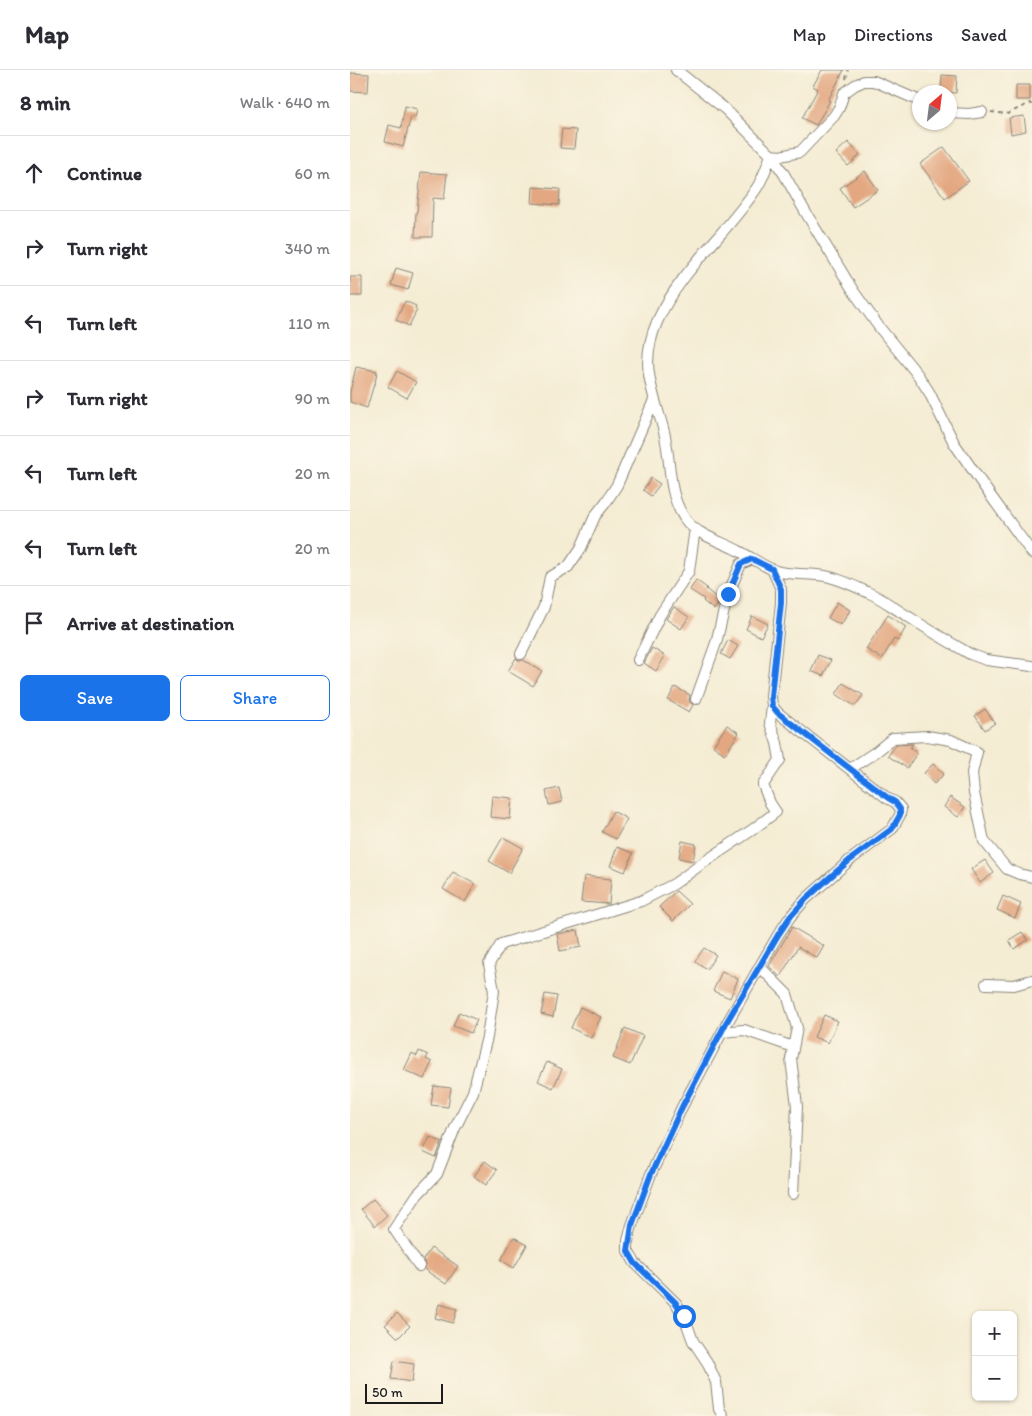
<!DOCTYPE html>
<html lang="en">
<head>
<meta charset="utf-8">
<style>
  body { margin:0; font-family:Itim,sans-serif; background:#f7f7f7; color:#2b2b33 }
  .controls { position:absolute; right:15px; bottom:15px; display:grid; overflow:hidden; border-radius:8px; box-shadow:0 1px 4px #0004 }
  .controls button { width:45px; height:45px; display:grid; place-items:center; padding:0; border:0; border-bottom:1px solid #e1e1e2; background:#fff; color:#2b2b33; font:25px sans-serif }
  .compass { position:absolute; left:562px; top:15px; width:45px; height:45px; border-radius:50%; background:#fff; box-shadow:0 1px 4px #0004; rotate:28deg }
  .scale { position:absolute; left:15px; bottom:12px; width:78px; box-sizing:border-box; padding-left:5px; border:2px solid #1c1c1c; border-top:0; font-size:14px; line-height:18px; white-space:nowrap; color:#1c1c1c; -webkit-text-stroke:4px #fcf5e5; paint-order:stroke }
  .stop { position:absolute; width:15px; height:15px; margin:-11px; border:4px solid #1a73e8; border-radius:50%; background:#fff }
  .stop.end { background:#1a73e8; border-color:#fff; box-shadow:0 1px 5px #0008 }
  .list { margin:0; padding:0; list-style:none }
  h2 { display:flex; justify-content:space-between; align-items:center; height:65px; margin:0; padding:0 20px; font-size:21px }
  h2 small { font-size:16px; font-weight:400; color:#7c7c81 }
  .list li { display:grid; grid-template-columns:32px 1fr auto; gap:15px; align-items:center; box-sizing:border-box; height:75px; padding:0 20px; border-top:1px solid #e1e1e2 }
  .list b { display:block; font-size:19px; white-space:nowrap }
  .list em { font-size:16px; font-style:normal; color:#7c7c81 }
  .actions { display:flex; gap:10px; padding:15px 20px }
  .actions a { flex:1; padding:11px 0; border:1px solid #1a73e8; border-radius:8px; text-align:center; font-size:18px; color:#1a73e8 }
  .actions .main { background:#1a73e8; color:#fff }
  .icon { flex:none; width:28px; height:28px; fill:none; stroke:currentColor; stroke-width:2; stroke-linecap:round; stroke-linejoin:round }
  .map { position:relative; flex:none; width:682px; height:1346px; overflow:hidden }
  header { display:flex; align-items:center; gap:30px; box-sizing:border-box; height:70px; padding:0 25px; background:#fff; border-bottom:1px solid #e1e1e2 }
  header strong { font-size:24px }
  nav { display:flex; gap:28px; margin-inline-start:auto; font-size:18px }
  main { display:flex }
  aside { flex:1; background:#fff }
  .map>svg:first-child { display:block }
  .building { fill:#e3a781 }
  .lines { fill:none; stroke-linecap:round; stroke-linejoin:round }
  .street-casing { stroke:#888478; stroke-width:12 }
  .path { stroke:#888478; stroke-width:2; stroke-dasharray:4 4; stroke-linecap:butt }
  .street { stroke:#fff; stroke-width:10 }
  .route { stroke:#1a73e8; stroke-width:6 }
</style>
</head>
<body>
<header>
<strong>Map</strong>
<nav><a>Map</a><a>Directions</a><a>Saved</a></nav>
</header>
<main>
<aside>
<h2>8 min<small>Walk · 640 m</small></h2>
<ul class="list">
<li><svg class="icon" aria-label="ahead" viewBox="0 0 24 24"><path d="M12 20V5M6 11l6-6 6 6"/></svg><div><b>Continue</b></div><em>60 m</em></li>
<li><svg class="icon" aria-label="right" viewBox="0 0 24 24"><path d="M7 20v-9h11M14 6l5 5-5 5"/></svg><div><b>Turn right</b></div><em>340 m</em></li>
<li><svg class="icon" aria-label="left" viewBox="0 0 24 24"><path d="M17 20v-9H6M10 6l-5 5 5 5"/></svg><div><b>Turn left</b></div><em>110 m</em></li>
<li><svg class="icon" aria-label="right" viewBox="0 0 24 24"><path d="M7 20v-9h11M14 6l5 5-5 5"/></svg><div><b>Turn right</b></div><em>90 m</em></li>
<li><svg class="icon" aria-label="left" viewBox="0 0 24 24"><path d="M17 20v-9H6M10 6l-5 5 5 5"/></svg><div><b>Turn left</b></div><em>20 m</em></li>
<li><svg class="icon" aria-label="left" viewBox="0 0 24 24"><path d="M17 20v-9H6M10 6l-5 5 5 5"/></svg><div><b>Turn left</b></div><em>20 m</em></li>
<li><svg class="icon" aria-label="arrive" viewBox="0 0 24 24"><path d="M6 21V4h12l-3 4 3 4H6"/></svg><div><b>Arrive at destination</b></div></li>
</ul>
<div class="actions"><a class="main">Save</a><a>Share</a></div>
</aside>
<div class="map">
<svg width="682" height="1346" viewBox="0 0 682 1346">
  <rect width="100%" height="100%" fill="#fcf5e5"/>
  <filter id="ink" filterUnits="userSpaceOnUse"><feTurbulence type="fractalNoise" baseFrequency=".02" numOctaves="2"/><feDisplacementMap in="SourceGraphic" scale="10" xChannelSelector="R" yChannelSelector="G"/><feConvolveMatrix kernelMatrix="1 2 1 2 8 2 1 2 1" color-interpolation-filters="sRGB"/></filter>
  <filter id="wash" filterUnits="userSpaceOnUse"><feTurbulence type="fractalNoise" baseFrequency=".0096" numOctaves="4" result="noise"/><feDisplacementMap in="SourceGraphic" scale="20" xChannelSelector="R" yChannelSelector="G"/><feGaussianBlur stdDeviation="1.12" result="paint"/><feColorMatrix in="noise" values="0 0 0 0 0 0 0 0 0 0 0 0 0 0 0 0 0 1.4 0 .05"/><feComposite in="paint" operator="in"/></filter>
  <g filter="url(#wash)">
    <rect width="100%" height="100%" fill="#f4ecd3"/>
    <g id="blocks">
      <path class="building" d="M 472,0 L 494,0 L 478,30 L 480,31 L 466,55 L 452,48 L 468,19 L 463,16 Z
        M 0,3 L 19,4 L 18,22 L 0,21 Z
        M 592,5 L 607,6 L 606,23 L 591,22 Z
        M 666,15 L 680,15 L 680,30 L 666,30 Z
        M 55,36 L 67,39 L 65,48 L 61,47 L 53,77 L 35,72 L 39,55 L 51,58 Z
        M 674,46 L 676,61 L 661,64 L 659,48 Z
        M 212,59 L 226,60 L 224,79 L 210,78 Z
        M 498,72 L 510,85 L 498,96 L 486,83 Z
        M 594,77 L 619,111 L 595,128 L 570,94 Z
        M 515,101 L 528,120 L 503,137 L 490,118 Z
        M 71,102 L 97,104 L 94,129 L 83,128 L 82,167 L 65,167 L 66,142 L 67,142 Z
        M 183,117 L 210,119 L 209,135 L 182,133 Z
        M 46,198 L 63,203 L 58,220 L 41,215 Z
        M 0,207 L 12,207 L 12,226 L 0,226 Z
        M 55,231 L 66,236 L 65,239 L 67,240 L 59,256 L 46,250 Z
        M 6,297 L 27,301 L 25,314 L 24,314 L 17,338 L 0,332 L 0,322 Z
        M 47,301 L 66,312 L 57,328 L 38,317 Z
        M 301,408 L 310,414 L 301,426 L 293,420 Z
        M 346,510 L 357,518 L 356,519 L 369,530 L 368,534 L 364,540 L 353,531 L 354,529 L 340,520 Z
        M 487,532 L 500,540 L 491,555 L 478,548 Z
        M 324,537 L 339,547 L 331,559 L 316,549 Z
        M 538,545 L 556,557 L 548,571 L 544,569 L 532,589 L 516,579 Z
        M 402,546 L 418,554 L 411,567 L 396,559 Z
        M 378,570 L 388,576 L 380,589 L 371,584 Z
        M 302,578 L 315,586 L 306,601 L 294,593 Z
        M 468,585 L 481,590 L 473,606 L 461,601 Z
        M 166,588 L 168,590 L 173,590 L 192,601 L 183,616 L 158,601 Z
        M 493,613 L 513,625 L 505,636 L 486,624 Z
        M 325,617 L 340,625 L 339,631 L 343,635 L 339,642 L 318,630 Z
        M 635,639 L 645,653 L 635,660 L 625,646 Z
        M 377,655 L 389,663 L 375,684 L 363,676 Z
        M 563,674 L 560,678 L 567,683 L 557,698 L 538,686 L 546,675 Z
        M 583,694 L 594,704 L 584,714 L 574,703 Z
        M 209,718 L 212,732 L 199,735 L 196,721 Z
        M 142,726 L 162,728 L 160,749 L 140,747 Z
        M 600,727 L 615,737 L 608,747 L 594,737 Z
        M 263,741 L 277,749 L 266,769 L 252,762 Z
        M 153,767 L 173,778 L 159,803 L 139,791 Z
        M 332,771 L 346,774 L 343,791 L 329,788 Z
        M 267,777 L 283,783 L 275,802 L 260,796 Z
        M 635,790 L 644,803 L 630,813 L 621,799 Z
        M 103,802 L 125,814 L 115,832 L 93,819 Z
        M 234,806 L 261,809 L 259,834 L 231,832 Z
        M 326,821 L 340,834 L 323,851 L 309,837 Z
        M 653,826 L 671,834 L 665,848 L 647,840 Z
        M 442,857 L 474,876 L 467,888 L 448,877 L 430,907 L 419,896 Z
        M 228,860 L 231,877 L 210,881 L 207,864 Z
        M 672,862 L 678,870 L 664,879 L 659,870 Z
        M 354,878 L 366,885 L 357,899 L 345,891 Z
        M 372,901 L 388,909 L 380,928 L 363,921 Z
        M 195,924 L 207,926 L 203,947 L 191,944 Z
        M 230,937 L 251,947 L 241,968 L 221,958 Z
        M 109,942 L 127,950 L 121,963 L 103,956 Z
        M 474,945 L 488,951 L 478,973 L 464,967 Z
        M 275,958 L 293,966 L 280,995 L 263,988 Z
        M 69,981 L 78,985 L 76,989 L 82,992 L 74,1009 L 54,1000 L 62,983 L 67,986 Z
        M 197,992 L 212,999 L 203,1018 L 188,1011 Z
        M 84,1016 L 101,1018 L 98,1037 L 81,1035 Z
        M 80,1067 L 92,1072 L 86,1088 L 73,1082 Z
        M 135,1091 L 147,1100 L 136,1115 L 124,1106 Z
        M 23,1129 L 37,1145 L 25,1156 L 11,1139 Z
        M 164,1167 L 177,1175 L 164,1198 L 151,1190 Z
        M 81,1178 L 108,1196 L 96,1214 L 75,1200 L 76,1195 L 73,1190 Z
        M 89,1234 L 107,1239 L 103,1253 L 85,1248 Z
        M 47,1243 L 60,1256 L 48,1268 L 35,1255 Z
        M 44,1291 L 64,1294 L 62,1312 L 41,1309 Z"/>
    </g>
  </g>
  <g filter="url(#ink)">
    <use href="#blocks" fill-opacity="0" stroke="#888478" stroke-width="1"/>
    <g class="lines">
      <g class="street-casing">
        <path id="street" d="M 326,0 L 375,39 L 421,85 L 434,104 L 456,143 L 504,222 L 529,257 L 568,305 L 579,322 L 604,373 L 640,425 L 682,483
          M 570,31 L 524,11 L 514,11 L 505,15 L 494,23 L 489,38 L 484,46 L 450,82 L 430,86 L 421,85 C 417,96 414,106 408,116 C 378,163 330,200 307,252 C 289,294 302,318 313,358 C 322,388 316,422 335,449 C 346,465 373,472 389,481 C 402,488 413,496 426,501 C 439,505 454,503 467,505 C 484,506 502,515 517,522 C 532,528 545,539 559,547 C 579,560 599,572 620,584 L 636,590 L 682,596
          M 600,43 L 619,44 L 632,42
          M 171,584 L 194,537 L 200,507 L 218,497 L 231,478 L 245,446 L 256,432 L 267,415 L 304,330
          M 288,590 L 310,545 L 339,501 L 345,458
          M 346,629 L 366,573 L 378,524 L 391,494 L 402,489
          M 500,699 L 527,681 L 543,668 L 577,666 L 601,670 L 627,682 L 622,703 L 624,723 L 634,771 L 657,799 L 669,804 L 682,807
          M 410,897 L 437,924 L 447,958 L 441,989 L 447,1036 L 443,1124
          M 636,914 L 664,915 L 682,910
          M 372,962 L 394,960 L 443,977
          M 69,1196 L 44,1159 L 67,1125 L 87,1104 L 105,1058 L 123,1022 L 137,967 L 144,921 L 139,894 L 151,874 L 291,831 L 324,814 L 353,793 L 402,760 L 426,742 L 420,733 L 413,715 L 430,690 L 427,673 L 420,653 L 422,636
          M 373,1346 L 369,1339 L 366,1312 L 357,1292 L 343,1271 L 334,1246 L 326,1233 L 285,1193 L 278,1181 L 278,1171 L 282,1155 L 301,1104 L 332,1037 L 377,953 L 428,865 L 440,847 L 456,829 L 500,790 L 542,759 L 550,745 L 551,739 L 545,732 L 537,728 L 428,643 L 422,636 L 421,626 L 431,533 L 431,519 L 422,499"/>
      </g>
      <path class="path" d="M 496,9 L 498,0
        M 641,42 L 657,44 L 680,33 L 682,36"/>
      <use href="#street" class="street"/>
    </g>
  </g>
  <g class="lines" filter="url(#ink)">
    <path class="route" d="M 334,1246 L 326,1233 L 285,1193 L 278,1181 L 282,1155 L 301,1104 L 332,1037 L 376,953 L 428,865 L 440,847 L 456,829 L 479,808 L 500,790 L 542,759 L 550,745 L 550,739 L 545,732 L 538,728 L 428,643 L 422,636 L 421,626 L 431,533 L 431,519 L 422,499 L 402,489 L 391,494 L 378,524"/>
  </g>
</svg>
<div class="controls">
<button>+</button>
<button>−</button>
</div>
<svg class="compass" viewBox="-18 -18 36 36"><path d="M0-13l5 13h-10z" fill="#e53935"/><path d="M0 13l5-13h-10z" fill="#7c7c81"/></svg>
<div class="scale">50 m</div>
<div class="stop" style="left:334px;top:1246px"></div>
<div class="stop end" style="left:378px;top:524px"></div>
</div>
</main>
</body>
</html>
